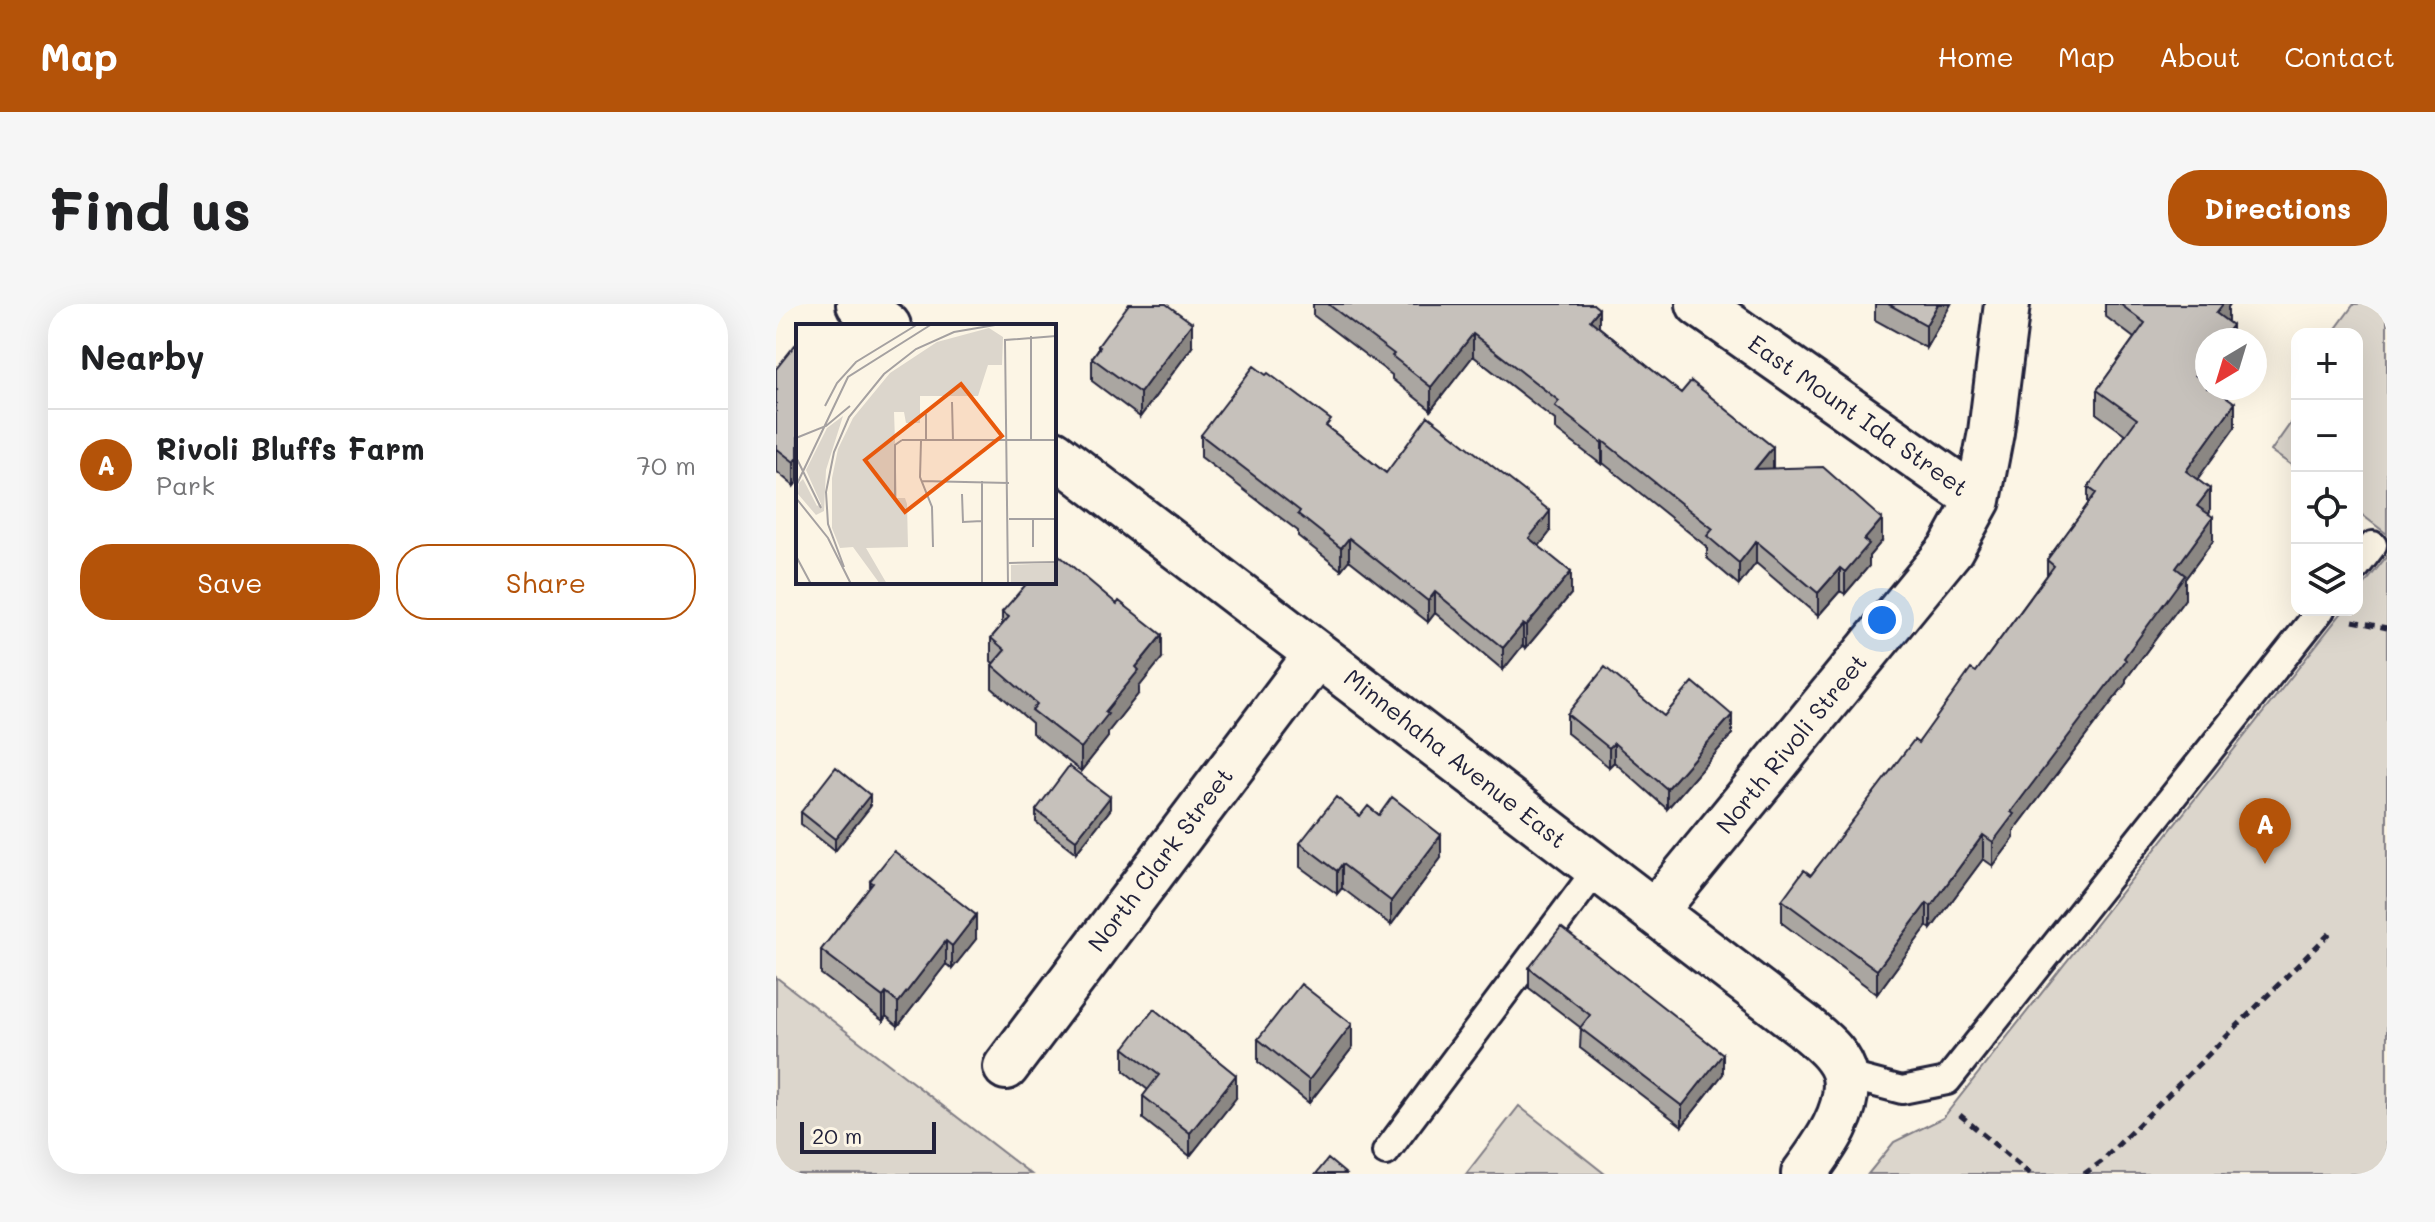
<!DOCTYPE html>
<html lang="en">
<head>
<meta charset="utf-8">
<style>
  body { margin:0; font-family:Mali,sans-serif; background:#f6f6f6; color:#202124 }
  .controls { position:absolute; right:24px; top:24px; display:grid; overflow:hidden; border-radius:16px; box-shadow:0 8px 32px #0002 }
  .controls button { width:72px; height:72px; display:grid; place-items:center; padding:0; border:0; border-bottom:2px solid #e0e0e0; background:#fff; color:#202124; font:40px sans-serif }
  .compass { position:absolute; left:1419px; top:24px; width:72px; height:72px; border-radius:50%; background:#fff; box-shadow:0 8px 32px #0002; rotate:218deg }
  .scale { position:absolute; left:24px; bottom:20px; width:136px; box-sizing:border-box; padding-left:8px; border:4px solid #22223b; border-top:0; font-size:22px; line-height:28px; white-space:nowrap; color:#22223b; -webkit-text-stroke:6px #fcf5e5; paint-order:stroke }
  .you { position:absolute; left:1106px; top:316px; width:28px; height:28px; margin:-20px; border:6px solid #fff; border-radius:50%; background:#1a73e8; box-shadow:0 0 0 12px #1a73e833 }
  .badge { display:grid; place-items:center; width:52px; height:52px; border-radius:50%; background:#b45309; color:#fff; font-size:26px; font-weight:700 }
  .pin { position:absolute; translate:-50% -66px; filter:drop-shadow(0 2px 4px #0008) }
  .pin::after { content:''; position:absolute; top:42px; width:28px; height:24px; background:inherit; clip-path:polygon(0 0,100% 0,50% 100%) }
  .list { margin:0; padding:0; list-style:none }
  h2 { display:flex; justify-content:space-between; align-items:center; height:104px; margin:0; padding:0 32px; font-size:34px }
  h2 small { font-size:26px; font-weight:400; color:#757577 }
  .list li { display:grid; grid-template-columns:52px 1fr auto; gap:24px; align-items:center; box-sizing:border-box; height:112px; padding:0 32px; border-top:2px solid #e0e0e0 }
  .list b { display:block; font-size:30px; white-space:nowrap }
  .list p { margin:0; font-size:26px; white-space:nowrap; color:#757577 }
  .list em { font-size:26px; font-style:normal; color:#757577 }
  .actions { display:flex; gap:16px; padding:24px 32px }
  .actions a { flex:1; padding:18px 0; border:2px solid #b45309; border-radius:32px; text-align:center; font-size:28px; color:#b45309 }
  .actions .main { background:#b45309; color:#fff }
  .icon { flex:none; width:44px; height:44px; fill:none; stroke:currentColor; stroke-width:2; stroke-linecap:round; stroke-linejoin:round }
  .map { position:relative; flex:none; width:1611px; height:870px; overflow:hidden; border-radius:32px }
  header { display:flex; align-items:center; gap:48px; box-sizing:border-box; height:112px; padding:0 40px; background:#b45309; color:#fff }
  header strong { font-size:38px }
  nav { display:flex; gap:44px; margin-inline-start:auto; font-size:28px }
  .intro { display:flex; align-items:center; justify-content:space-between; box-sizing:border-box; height:192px; padding:0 48px }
  h1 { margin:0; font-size:56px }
  .button { padding:20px 36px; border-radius:32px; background:#b45309; color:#fff; font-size:28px; font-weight:700 }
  main { display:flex; gap:48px; padding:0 48px }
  aside { flex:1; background:#fff; border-radius:32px; box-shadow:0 8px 32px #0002 }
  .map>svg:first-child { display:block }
  .green { fill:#dcd6cc; stroke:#7f7c84; stroke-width:2 }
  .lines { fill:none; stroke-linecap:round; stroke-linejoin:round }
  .service-casing { stroke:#22223b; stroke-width:32 }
  .minor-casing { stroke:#22223b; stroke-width:50 }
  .path { stroke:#22223b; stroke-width:5; stroke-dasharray:8 6; stroke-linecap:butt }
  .service { stroke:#fcf5e5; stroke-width:26 }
  .minor { stroke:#fcf5e5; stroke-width:44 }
  .wall { fill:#aaa6a1; stroke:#22223b; stroke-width:2 }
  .shaded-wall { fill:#8b8783; stroke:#22223b; stroke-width:2 }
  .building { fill:#c6c1bb; stroke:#22223b; stroke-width:2 }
  .labels { text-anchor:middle; stroke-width:6; stroke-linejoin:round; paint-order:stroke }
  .street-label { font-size:24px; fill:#22223b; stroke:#fcf5e5 }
  .inset-road { fill:none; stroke:#a5a1a1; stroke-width:2 }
  .view { fill:#e8590c; fill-opacity:0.15; stroke:#e8590c; stroke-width:4 }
  .inset-edge { fill:none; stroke:#22223b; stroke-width:4 }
</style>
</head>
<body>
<header>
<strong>Map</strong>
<nav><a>Home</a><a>Map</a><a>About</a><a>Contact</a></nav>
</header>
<div class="intro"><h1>Find us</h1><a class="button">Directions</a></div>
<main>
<aside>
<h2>Nearby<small></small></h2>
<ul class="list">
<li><span class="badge">A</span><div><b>Rivoli Bluffs Farm</b><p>Park</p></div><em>70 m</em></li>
</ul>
<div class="actions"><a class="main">Save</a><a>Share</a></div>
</aside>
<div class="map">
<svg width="1611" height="870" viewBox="0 0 1611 870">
  <rect width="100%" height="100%" fill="#fcf5e5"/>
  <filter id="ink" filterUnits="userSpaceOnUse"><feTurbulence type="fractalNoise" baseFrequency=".0125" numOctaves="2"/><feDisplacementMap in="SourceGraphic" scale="16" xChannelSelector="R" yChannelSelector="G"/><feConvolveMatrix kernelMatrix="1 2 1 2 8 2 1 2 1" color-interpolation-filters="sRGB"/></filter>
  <g filter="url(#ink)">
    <path class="green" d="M 1578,0 L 1611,0 L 1611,230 L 1581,207 L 1581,30 L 1556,30 Z
      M 1521,110 L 1521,165 L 1495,147 Z
      M 1611,252 L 1611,870 L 1092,870 L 1118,838 L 1167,814 L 1568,306 L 1581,306 L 1581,290 Z
      M 0,673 L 255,870 L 0,870 Z
      M 743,802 L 829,870 L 690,870 Z"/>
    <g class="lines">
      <g class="service-casing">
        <path id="service" d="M 1581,262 L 1597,241
          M 1069,771 L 1126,786 L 1171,777 L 1545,306
          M 610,848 L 821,565"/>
      </g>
      <g class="minor-casing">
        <path id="minor" d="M 83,0 L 112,22
          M 923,0 L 1202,196
          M 278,149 L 1029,723 C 1044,736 1065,751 1069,772 C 1075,807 1047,844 1028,870
          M 878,608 L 1175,245 L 1202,196 L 1215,128 L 1231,0
          M 230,763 L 541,350"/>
      </g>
      <path class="path" d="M 1577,317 L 1611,324
        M 1184,811 L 1254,870
        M 1308,870 L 1325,858 L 1557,626"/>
      <use href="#service" class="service"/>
      <use href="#minor" class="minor"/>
    </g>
    <path class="wall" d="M 537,0 L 817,0 L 823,23 L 997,164 L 1106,237 L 1093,252 L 1093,262 L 1069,290 L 1064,287 L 1042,312 L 980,259 L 963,281 L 931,254 L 931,243 L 827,159 L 826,161 L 779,125 L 779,116 L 697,52 L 655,106 L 616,75 L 616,71 L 537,11 Z
      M 1099,0 L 1175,0 L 1150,44 L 1099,16 Z
      M 1329,0 L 1454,0 L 1452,3 L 1452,17 L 1456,36 L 1431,79 L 1459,123 L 1421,175 L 1434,208 L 1433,210 L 1437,237 L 1409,275 L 1409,295 L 1350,375 L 1350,379 L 1238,527 L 1238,534 L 1217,562 L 1207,555 L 1155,625 L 1151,622 L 1101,690 L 1006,619 L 1006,596 L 1035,571 L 1200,368 L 1271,271 L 1271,256 L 1312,200 L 1312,183 L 1350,131 L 1321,110 L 1321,86 L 1358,34 L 1329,12 Z
      M 322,42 L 416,43 L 364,113 L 316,77 L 316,54 L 322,45 Z
      M 22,44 L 22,177 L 18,182 L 0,167 L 0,65 Z
      M 490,71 L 555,126 L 610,169 L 774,228 L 763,242 L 795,290 L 750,344 L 747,341 L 727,366 L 659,309 L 652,318 L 573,256 L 565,266 L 522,232 L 522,227 L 425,153 L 425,131 Z
      M 226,308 L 386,354 L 363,383 L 363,389 L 332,428 L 332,433 L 305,467 L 256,429 L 256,419 L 216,384 L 216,361 L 218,360 L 215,357 L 215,334 L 226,321 Z
      M 791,410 L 888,412 L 956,430 L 891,505 L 838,458 L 833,463 L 791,429 Z
      M 94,503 L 59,547 L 25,520 L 25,508 Z
      M 260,506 L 334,506 L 300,549 L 260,518 Z
      M 603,511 L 665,554 L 615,621 L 566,584 L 561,590 L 524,563 L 524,539 L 584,512 Z
      M 94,577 L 200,635 L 176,665 L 170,660 L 122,722 L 110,712 L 107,717 L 45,670 L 45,646 L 94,583 Z
      M 753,664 L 947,770 L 906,822 L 804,744 L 805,724 L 753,684 Z
      M 482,735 L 576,744 L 533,799 L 482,758 Z
      M 348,744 L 460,794 L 414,852 L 367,815 L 367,792 L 372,786 L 348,767 Z"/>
    <path class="shaded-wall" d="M 1162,0 L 1175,0 L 1150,44 L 1150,21 Z
      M 1446,0 L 1454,0 L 1452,3 L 1452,17 L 1440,33 L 1440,9 Z
      M 823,5 L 823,27 L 814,16 Z
      M 416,19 L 416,43 L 364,113 L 364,89 Z
      M 1456,21 L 1456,36 L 1445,36 Z
      M 697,30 L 697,52 L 655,106 L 655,83 Z
      M 1431,55 L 1431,78 L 1419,94 L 1419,71 Z
      M 1459,99 L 1459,123 L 1410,191 L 1410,167 Z
      M 827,137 L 827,159 L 826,161 L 826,139 Z
      M 997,143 L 997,165 L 979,165 Z
      M 22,154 L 22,177 L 18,182 L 18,158 Z
      M 1434,185 L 1434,208 L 1421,225 L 1421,202 Z
      M 774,207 L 774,228 L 753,255 L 753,234 Z
      M 1437,213 L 1437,237 L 1409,275 L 1409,295 L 1350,375 L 1350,379 L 1238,527 L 1238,534 L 1217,562 L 1217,538 L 1235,508 L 1348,354 L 1400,264 Z
      M 1106,215 L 1106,237 L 1093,252 L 1093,262 L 1069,290 L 1069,268 L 1088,236 Z
      M 573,234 L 573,256 L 565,266 L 565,244 Z
      M 980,237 L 980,259 L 963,281 L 963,259 Z
      M 1064,264 L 1064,287 L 1042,312 L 1042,289 Z
      M 795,268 L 795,290 L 750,344 L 750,322 Z
      M 659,288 L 659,309 L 652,318 L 652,297 Z
      M 747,320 L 747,341 L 727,366 L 727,344 Z
      M 386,331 L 386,354 L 363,383 L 363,389 L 332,428 L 332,433 L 305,467 L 305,444 L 360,363 Z
      M 956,411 L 956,430 L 891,505 L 891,485 Z
      M 838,439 L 838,458 L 833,463 L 833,444 Z
      M 94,491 L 94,503 L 59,547 L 59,535 Z
      M 334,493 L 334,506 L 300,549 L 300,536 Z
      M 665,531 L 665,554 L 615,621 L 615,597 Z
      M 1207,531 L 1207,555 L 1155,625 L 1155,602 Z
      M 566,560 L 566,584 L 561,590 L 561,567 Z
      M 1151,599 L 1151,622 L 1101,690 L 1101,666 Z
      M 200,611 L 200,635 L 176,665 L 176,642 Z
      M 170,637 L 170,660 L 122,722 L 122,699 Z
      M 110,689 L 110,712 L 107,717 L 107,693 Z
      M 576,720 L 576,744 L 533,799 L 533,776 Z
      M 947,750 L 947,770 L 906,822 L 906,802 Z
      M 460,771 L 460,794 L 414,852 L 414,829 Z"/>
    <path class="building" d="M 353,0 L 390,0 L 416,19 L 364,89 L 316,54 L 324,43 L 322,42 Z
      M 552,0 L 817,0 L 823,5 L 814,16 L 905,89 L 915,77 L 997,143 L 979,165 L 1047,163 L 1106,215 L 1088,236 L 1093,240 L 1069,268 L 1064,264 L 1042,289 L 980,237 L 963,259 L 931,232 L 937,225 L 827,137 L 826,139 L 779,102 L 783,97 L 697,30 L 655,83 L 616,52 L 618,50 Z
      M 1112,0 L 1162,0 L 1150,21 Z
      M 1344,0 L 1447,0 L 1440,9 L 1456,21 L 1445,36 L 1431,36 L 1431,55 L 1419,71 L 1431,79 L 1431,84 L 1438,84 L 1459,99 L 1410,167 L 1434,185 L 1421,202 L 1437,213 L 1400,264 L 1409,271 L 1348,354 L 1350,356 L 1235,508 L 1238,510 L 1217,538 L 1207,531 L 1155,602 L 1151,599 L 1101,666 L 1006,596 L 1028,566 L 1035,571 L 1138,436 L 1142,439 L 1195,365 L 1200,368 L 1278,262 L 1271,256 L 1320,189 L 1312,183 L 1361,115 L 1321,86 L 1369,19 Z
      M 19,41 L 22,44 L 22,154 L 18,158 L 0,144 L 0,87 L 1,86 L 0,85 L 0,65 Z
      M 478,62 L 490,71 L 492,69 L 555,116 L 550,122 L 610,169 L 652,112 L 774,207 L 753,234 L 795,268 L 750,322 L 747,320 L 727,344 L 659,288 L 652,297 L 573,234 L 565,244 L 522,210 L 524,207 L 425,131 Z
      M 278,247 L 341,300 L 343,297 L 386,331 L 360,363 L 363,366 L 329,408 L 332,410 L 305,444 L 256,406 L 261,400 L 216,361 L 229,346 L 215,334 L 233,313 L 226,308 L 252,278 L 278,278 Z
      M 829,363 L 888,412 L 917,378 L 956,411 L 891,485 L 838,439 L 833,444 L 791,410 Z
      M 293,462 L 334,493 L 300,536 L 260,506 Z
      M 60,463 L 94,491 L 59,535 L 25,508 Z
      M 560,493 L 584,512 L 592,502 L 603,511 L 616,493 L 665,531 L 615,597 L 566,560 L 561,567 L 524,539 Z
      M 118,547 L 200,611 L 176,642 L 170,637 L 122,699 L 110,689 L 107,693 L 45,646 L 97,579 L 94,577 Z
      M 785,623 L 947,750 L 906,802 L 804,724 L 814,711 L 753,664 Z
      M 525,680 L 576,720 L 533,776 L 482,735 Z
      M 378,705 L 460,771 L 414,829 L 367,792 L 383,771 L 348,744 Z
      M 552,855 L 570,870 L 540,870 Z"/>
  </g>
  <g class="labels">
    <g class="street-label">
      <text transform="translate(1082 112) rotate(35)" y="8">East Mount Ida Street</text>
      <text transform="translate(1016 440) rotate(-51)" y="8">North Rivoli Street</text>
      <text transform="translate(679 455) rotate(38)" y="8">Minnehaha Avenue East</text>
      <text transform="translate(385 556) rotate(-53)" y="8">North Clark Street</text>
    </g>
  </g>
  <g transform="translate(20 20)">
    <rect width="260" height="260" fill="#fcf5e5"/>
    <path d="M 193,4 L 207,13 L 206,41 L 192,41 L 182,72 L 124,72 L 124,99 L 110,99 L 108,88 L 98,88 L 101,174 L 109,174 L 111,180 L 112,223 L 70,224 L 91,260 L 84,260 L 57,223 L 44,224 L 36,204 L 36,154 L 42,125 L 57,94 L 94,49 L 141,18 ZM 47,92 L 30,146 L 28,187 L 20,191 L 2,170 L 3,159 L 7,155 L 21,182 L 25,180 L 10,146 L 31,104 ZM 260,239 L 260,260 L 215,260 L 215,241 Z" fill="#dcd6cc"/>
    <path class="inset-road" d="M 156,78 L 157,117M 29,82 L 41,59 L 60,38 L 122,0M 130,90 L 130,117M 0,114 L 30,102 L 54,82M 106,116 L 260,116M 235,116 L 235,12M 125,117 L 124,153 L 136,183 L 137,223M 0,133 L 25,184M 125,157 L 213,159M 186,157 L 186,260M 0,162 L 52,53 L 136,0M 166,170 L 167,198 L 186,197M 99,173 L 99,121 L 106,116M 0,174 L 32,214 L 55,260M 213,195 L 260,195M 237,195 L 237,223M 0,232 L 15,260M 213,239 L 260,238M 48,243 L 32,200 L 30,168 L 38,128 L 53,93 L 88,50 L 120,25 L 158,8 L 205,0M 212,260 L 209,16 L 260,12"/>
    <path class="view" d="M 165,60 L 206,112 L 109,188 L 69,136 Z"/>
    <rect width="260" height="260" class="inset-edge"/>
  </g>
</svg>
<div class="controls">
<button>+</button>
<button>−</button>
<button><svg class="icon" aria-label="locate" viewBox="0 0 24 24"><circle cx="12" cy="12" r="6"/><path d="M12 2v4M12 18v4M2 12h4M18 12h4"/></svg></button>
<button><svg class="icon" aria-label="layers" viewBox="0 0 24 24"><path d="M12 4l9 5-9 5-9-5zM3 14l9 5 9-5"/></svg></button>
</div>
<svg class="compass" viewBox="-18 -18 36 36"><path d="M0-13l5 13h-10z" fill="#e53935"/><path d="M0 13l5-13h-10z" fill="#757577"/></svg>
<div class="scale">20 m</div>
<div class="you"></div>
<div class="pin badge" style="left:1489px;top:560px">A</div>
</div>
</main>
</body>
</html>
